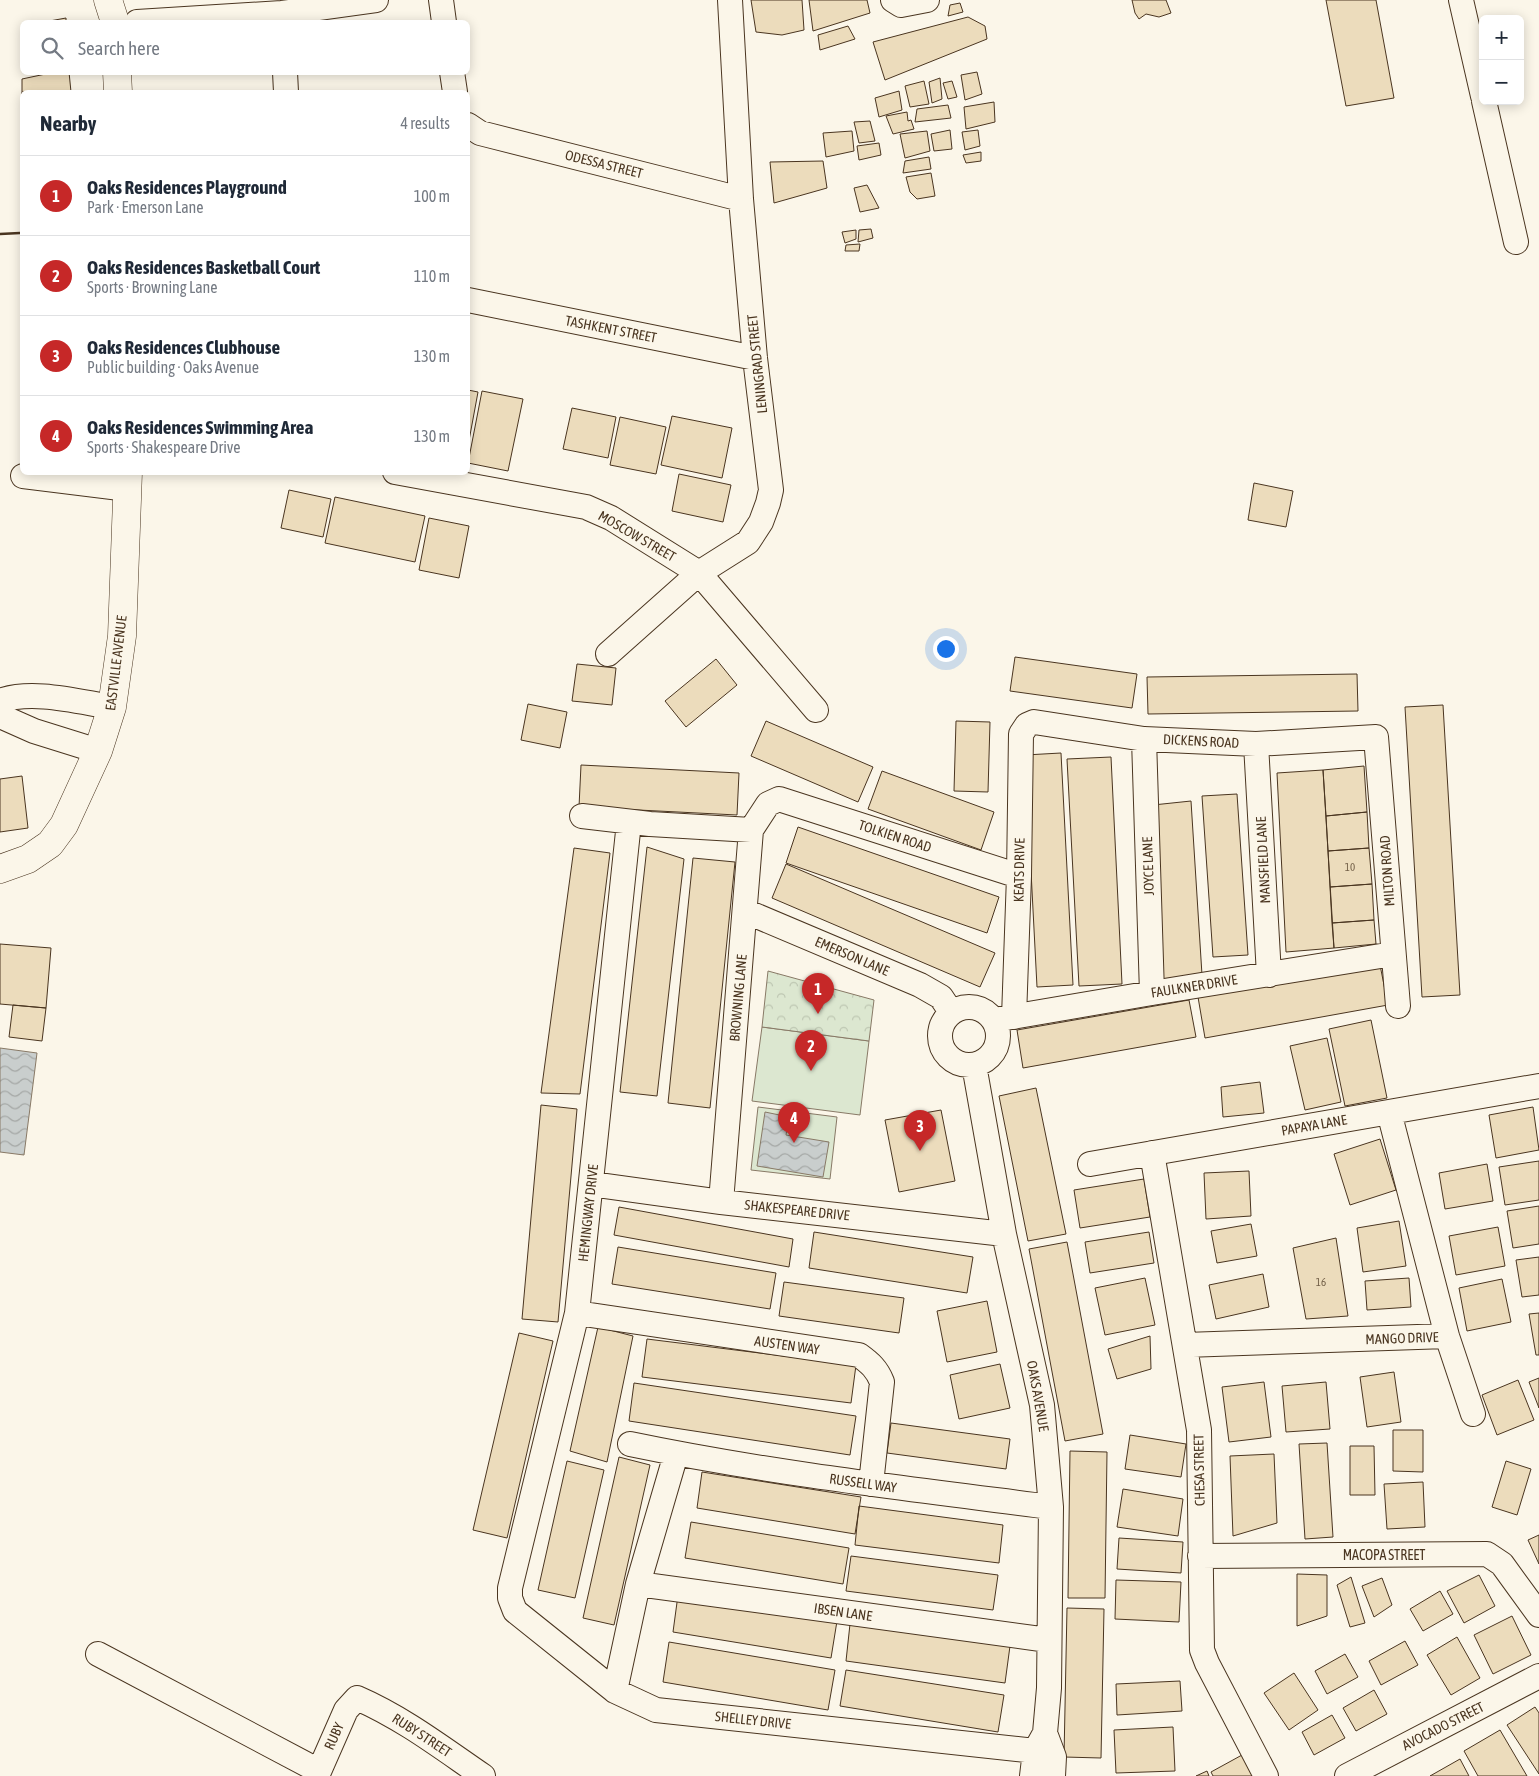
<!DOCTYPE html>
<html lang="en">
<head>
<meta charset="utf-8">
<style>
  body { margin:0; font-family:"Asap Condensed",sans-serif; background:#f2f2f3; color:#1f2937 }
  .controls { position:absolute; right:15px; top:15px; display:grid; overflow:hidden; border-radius:8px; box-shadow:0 2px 12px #0003 }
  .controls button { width:45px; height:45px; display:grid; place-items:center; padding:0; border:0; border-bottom:1px solid #e0e1e3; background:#fff; color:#1f2937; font:25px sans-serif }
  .you { position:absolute; left:945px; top:648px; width:18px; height:18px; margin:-12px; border:4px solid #fff; border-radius:50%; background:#1a73e8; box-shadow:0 0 0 8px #1a73e833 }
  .badge { display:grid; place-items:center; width:32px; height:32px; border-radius:50%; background:#c62828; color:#fff; font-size:16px; font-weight:700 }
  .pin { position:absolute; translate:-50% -41px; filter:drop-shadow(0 1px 2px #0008) }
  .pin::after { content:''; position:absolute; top:26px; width:18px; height:15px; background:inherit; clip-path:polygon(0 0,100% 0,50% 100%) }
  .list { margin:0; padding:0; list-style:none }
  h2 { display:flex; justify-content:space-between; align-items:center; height:65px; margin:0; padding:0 20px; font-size:21px }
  h2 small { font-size:16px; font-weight:400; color:#747a83 }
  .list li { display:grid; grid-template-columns:32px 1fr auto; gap:15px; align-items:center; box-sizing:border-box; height:80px; padding:0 20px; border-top:1px solid #e0e1e3 }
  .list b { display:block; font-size:19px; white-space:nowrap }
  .list p { margin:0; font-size:16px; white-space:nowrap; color:#747a83 }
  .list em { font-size:16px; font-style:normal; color:#747a83 }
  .icon { flex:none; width:28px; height:28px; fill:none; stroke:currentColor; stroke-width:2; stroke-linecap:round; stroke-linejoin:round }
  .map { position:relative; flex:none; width:1539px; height:1776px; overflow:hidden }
  .search { position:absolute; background:#fff; box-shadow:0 2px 12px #0003; left:20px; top:20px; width:450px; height:55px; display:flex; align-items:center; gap:12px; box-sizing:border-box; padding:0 18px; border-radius:8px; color:#747a83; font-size:19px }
  .panel { position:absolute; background:#fff; box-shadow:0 2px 12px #0003; left:20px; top:90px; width:450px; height:385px; border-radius:8px }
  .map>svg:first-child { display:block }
  .grass { fill:#dce7d0; stroke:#887966 }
  .park { fill:url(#park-crowns); stroke:#887966 }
  .water { fill:url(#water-waves); stroke:#887966 }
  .building { fill:#ecdcbc; stroke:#4a3520 }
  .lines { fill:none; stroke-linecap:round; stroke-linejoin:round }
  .minor-casing { stroke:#4a3520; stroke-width:26 }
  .tertiary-casing { stroke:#4a3520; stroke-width:29 }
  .minor { stroke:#fbf6e9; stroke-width:24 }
  .tertiary { stroke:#fbf6e9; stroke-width:28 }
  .wall { stroke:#4a3520; stroke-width:2.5 }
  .labels { text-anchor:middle; stroke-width:4; stroke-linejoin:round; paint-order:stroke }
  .number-label { font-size:11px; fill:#725f47 }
  .street-label { font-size:14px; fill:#4a3520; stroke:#fbf6e9 }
</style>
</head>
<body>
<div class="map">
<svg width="1539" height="1776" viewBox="0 0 1539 1776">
  <defs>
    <pattern id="park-crowns" width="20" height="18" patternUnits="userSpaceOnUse" patternTransform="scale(1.25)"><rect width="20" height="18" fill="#dce7d0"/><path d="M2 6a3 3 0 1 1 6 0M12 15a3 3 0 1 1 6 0" fill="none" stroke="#bec7b2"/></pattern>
    <pattern id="water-waves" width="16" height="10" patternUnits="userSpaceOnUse" patternTransform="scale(1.25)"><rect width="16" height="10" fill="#c9cecd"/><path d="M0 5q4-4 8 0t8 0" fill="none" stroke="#a5a8a6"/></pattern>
  </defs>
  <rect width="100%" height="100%" fill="#fbf6e9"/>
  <path class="grass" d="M 762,1027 L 869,1041 L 860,1115 L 752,1101 Z
    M 758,1107 L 837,1117 L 830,1179 L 751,1170 Z"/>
  <path class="park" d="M 768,971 L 874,1000 L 869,1041 L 762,1027 Z"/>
  <path class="water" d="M 0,1048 L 37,1053 L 24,1155 L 0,1152 Z
    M 765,1112 L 789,1117 L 786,1135 L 829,1142 L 823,1177 L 757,1166 Z"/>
  <path class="building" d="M 751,0 L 802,0 L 804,30 L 782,35 L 756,32 Z
    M 809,0 L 867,0 L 870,13 L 813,31 Z
    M 1132,0 L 1166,0 L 1171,13 L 1159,17 L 1146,14 L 1139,19 L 1135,13 Z
    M 1326,0 L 1376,0 L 1394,98 L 1346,106 Z
    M 960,3 L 963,12 L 948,16 L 950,5 Z
    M 968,17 L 985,26 L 987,39 L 885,80 L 873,42 Z
    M 66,18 L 66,22 L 44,22 Z
    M 848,26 L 855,39 L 820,50 L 818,35 Z
    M 55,72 L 69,72 L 71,92 L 22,92 L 22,114 L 22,79 Z
    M 977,72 L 982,94 L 965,100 L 961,75 Z
    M 940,78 L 942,99 L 932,103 L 929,82 Z
    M 924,81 L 929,104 L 910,107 L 905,86 Z
    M 952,81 L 957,97 L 948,99 L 943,83 Z
    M 899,91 L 902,110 L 879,117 L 875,98 Z
    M 994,102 L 995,122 L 966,129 L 964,107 Z
    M 948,105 L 951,118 L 915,122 L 917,109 Z
    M 907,112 L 908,121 L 911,120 L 914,129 L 893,134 L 886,116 Z
    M 870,121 L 875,141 L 859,143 L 854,122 Z
    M 950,130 L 952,149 L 934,151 L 931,134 Z
    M 978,130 L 980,146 L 965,150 L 962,132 Z
    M 852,131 L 854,151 L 826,157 L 823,133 Z
    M 927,131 L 930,151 L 905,158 L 900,134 Z
    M 879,143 L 881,155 L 859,160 L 857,146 Z
    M 981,152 L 981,161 L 966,163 L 963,155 Z
    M 929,157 L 931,169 L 903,173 L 905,161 Z
    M 823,161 L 827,188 L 774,203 L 770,162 Z
    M 931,173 L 935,196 L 917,199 L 910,192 L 906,177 Z
    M 867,185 L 879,208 L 860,212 L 854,188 Z
    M 871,229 L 873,238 L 858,242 L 859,230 Z
    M 856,230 L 856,239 L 845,243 L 842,232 Z
    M 860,244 L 859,251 L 845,251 L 846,245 Z
    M 468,390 L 478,392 L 468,446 Z
    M 482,391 L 523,399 L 508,471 L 468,463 Z
    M 572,408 L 616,417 L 608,458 L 563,449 Z
    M 672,416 L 732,428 L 722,478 L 661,465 Z
    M 620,417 L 666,427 L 656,474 L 610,465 Z
    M 679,474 L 731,485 L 723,522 L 672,511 Z
    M 1254,483 L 1293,491 L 1286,527 L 1248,520 Z
    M 289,490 L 331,499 L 323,537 L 281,528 Z
    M 335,497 L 425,516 L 415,562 L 325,543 Z
    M 429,518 L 469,526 L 459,578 L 419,570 Z
    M 1015,657 L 1137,674 L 1132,708 L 1010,691 Z
    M 716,659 L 737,685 L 686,727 L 665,701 Z
    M 577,664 L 616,668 L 612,705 L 572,701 Z
    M 1357,674 L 1358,711 L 1148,714 L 1147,677 Z
    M 528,704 L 567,712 L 560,748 L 521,740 Z
    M 1443,705 L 1460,995 L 1422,997 L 1405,707 Z
    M 766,721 L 873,767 L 858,802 L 751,756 Z
    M 956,721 L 990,722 L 988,792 L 954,791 Z
    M 1061,753 L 1073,985 L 1037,987 L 1025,755 Z
    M 1111,757 L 1122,984 L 1079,986 L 1067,759 Z
    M 581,765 L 739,773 L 737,815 L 579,807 Z
    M 1364,766 L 1367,812 L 1326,816 L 1323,770 Z
    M 1323,770 L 1334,948 L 1286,952 L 1277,773 Z
    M 882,771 L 994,812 L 981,850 L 868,809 Z
    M 22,776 L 28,828 L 0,832 L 0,779 Z
    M 1237,794 L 1248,955 L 1213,957 L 1202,796 Z
    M 1191,801 L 1202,975 L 1159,980 L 1153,805 Z
    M 1367,812 L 1369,848 L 1328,851 L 1326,816 Z
    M 798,827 L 999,897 L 987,933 L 786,863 Z
    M 647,847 L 684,859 L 657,1096 L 620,1092 Z
    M 574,848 L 610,853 L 580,1094 L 541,1093 Z
    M 1369,848 L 1372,884 L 1330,887 L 1328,851 Z
    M 693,858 L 735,862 L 710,1108 L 668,1103 Z
    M 786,864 L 995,953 L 980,987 L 772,898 Z
    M 1372,884 L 1374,920 L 1332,923 L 1330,887 Z
    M 1374,920 L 1376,944 L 1334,948 L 1332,923 Z
    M 0,944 L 51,948 L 46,1008 L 0,1004 Z
    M 1380,965 L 1388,1005 L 1205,1038 L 1198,997 Z
    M 1189,1000 L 1196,1037 L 1023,1068 L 1017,1030 Z
    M 13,1005 L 46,1008 L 42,1041 L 9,1037 Z
    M 1371,1020 L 1387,1098 L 1345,1106 L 1329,1029 Z
    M 1327,1038 L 1341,1102 L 1305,1110 L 1290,1046 Z
    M 1260,1082 L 1264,1113 L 1223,1117 L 1221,1087 Z
    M 1036,1088 L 1066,1234 L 1028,1241 L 999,1096 Z
    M 541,1105 L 577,1109 L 558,1322 L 522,1319 Z
    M 1533,1107 L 1539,1150 L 1496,1158 L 1489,1115 Z
    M 941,1110 L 955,1181 L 899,1192 L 885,1120 Z
    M 1380,1139 L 1396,1190 L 1350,1205 L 1334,1154 Z
    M 1539,1161 L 1539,1200 L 1505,1205 L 1499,1167 Z
    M 1487,1164 L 1493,1201 L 1445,1209 L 1439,1173 Z
    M 1249,1171 L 1251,1216 L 1206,1219 L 1204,1173 Z
    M 1144,1179 L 1150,1217 L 1080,1228 L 1074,1190 Z
    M 1539,1206 L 1539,1244 L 1513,1248 L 1507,1211 Z
    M 619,1207 L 793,1239 L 789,1267 L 614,1235 Z
    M 1399,1221 L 1406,1266 L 1363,1272 L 1357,1228 Z
    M 1251,1224 L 1257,1256 L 1217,1263 L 1211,1231 Z
    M 1498,1227 L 1505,1266 L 1456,1275 L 1449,1236 Z
    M 814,1232 L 973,1257 L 967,1293 L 809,1268 Z
    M 1149,1232 L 1154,1263 L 1090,1273 L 1085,1242 Z
    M 1336,1238 L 1348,1316 L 1306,1319 L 1293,1248 Z
    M 1067,1242 L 1103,1434 L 1065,1441 L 1029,1249 Z
    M 618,1247 L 776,1273 L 770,1309 L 612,1284 Z
    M 1539,1257 L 1539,1295 L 1522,1297 L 1516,1260 Z
    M 1263,1274 L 1269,1307 L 1216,1319 L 1209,1285 Z
    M 1145,1278 L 1155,1325 L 1105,1335 L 1095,1288 Z
    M 1409,1278 L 1411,1307 L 1367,1310 L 1365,1281 Z
    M 1502,1279 L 1511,1322 L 1467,1331 L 1459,1288 Z
    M 784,1282 L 904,1298 L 899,1333 L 779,1316 Z
    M 987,1301 L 997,1352 L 947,1362 L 937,1311 Z
    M 1539,1313 L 1539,1355 L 1536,1355 L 1529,1314 Z
    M 598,1327 L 633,1336 L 607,1462 L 570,1451 Z
    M 519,1333 L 553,1341 L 507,1538 L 473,1530 Z
    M 1150,1336 L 1151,1369 L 1117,1379 L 1108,1349 Z
    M 647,1339 L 856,1365 L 851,1403 L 642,1377 Z
    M 1000,1364 L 1010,1408 L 959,1419 L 950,1375 Z
    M 1394,1372 L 1401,1422 L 1367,1427 L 1360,1377 Z
    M 1539,1378 L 1539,1408 L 1529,1382 Z
    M 1518,1380 L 1534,1420 L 1497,1435 L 1482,1395 Z
    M 1264,1382 L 1271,1437 L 1229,1442 L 1222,1387 Z
    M 1326,1382 L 1330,1429 L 1286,1432 L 1282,1386 Z
    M 634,1383 L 856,1416 L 850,1455 L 629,1421 Z
    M 891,1423 L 1010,1439 L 1006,1469 L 887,1453 Z
    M 1393,1430 L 1423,1430 L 1423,1472 L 1393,1471 Z
    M 1130,1435 L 1186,1444 L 1181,1477 L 1125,1469 Z
    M 1327,1443 L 1333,1537 L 1305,1539 L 1299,1444 Z
    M 1350,1446 L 1374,1446 L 1375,1495 L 1350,1495 Z
    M 1070,1451 L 1107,1452 L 1105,1598 L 1068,1598 Z
    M 1274,1454 L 1277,1523 L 1233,1536 L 1230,1456 Z
    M 619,1457 L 650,1465 L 614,1625 L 583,1618 Z
    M 567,1461 L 604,1470 L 575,1598 L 538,1590 Z
    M 1506,1461 L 1531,1469 L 1517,1515 L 1492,1507 Z
    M 702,1472 L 861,1497 L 855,1534 L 697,1508 Z
    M 1423,1482 L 1425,1527 L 1387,1529 L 1384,1484 Z
    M 1123,1489 L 1183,1499 L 1178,1536 L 1117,1527 Z
    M 859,1506 L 1003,1525 L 999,1563 L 855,1545 Z
    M 691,1522 L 849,1548 L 843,1584 L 685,1558 Z
    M 1539,1535 L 1539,1564 L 1528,1540 Z
    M 1119,1538 L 1183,1542 L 1181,1573 L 1117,1569 Z
    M 851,1556 L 998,1575 L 993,1610 L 846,1591 Z
    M 1297,1574 L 1327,1575 L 1327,1616 L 1297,1626 Z
    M 1479,1575 L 1495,1606 L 1464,1623 L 1447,1591 Z
    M 1351,1577 L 1365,1623 L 1350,1627 L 1337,1585 Z
    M 1382,1578 L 1392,1605 L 1374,1617 L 1362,1586 Z
    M 1116,1580 L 1181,1582 L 1179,1622 L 1115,1619 Z
    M 1440,1591 L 1453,1614 L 1423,1631 L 1410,1609 Z
    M 678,1595 L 837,1621 L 831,1658 L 673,1632 Z
    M 1067,1608 L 1104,1609 L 1101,1758 L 1064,1757 Z
    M 1512,1616 L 1531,1655 L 1493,1674 L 1474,1635 Z
    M 850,1624 L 1010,1646 L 1005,1683 L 846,1661 Z
    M 1457,1637 L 1480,1678 L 1451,1695 L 1427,1655 Z
    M 1405,1641 L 1418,1665 L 1381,1685 L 1369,1661 Z
    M 669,1642 L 835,1670 L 828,1710 L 663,1682 Z
    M 1345,1654 L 1358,1677 L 1327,1694 L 1315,1671 Z
    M 846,1670 L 1004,1695 L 998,1732 L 840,1706 Z
    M 1294,1673 L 1318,1710 L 1289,1730 L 1264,1693 Z
    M 1180,1681 L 1182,1711 L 1117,1715 L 1116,1684 Z
    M 1374,1690 L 1387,1714 L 1356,1731 L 1343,1708 Z
    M 1535,1707 L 1539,1713 L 1539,1774 L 1507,1725 Z
    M 1332,1715 L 1345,1738 L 1314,1755 L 1302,1732 Z
    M 1173,1727 L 1175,1771 L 1116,1773 L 1114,1730 Z
    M 1500,1730 L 1527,1776 L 1478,1776 L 1464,1751 Z
    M 1242,1755 L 1253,1776 L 1213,1776 L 1211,1772 Z
    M 1460,1759 L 1469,1776 L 1430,1776 Z
    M 1207,1771 L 1209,1776 L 1196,1776 Z"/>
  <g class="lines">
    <g class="minor-casing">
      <path id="minor" d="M 441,0 L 444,22
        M 893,0 L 901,5 L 927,0
        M 1461,0 L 1483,96
        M 137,22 L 282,13 L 376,0
        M 285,72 L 286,92
        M 452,72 L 455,92
        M 1484,101 L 1516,242
        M 468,125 L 480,133 L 741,199
        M 468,300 L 755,358
        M 395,472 L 586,507 L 611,518 L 699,573 L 816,710
        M 23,476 L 128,489
        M 608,654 L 699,573 L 748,542 L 761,522 L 768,503 L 771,490 L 755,358 L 741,199 L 730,0
        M 0,701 C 32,689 79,702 112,707
        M 0,716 L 34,731 L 98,751
        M 1144,739 L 1152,993
        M 1256,744 L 1269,975
        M 582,816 L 650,824 L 751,830
        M 629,822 L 577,1313 L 510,1588 L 510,1598 L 515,1611 L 615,1691 L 656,1710 L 1035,1751
        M 745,911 L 920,985 L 941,997 L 951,1012
        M940 1036a29 29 0 1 1 58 0a29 29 0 1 1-58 0Z
        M 1014,1017 L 1019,876 L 1021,734 L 1027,725 L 1034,722 L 1144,739 L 1256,744 L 1376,737 L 1398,1006
        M 994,1020 L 1152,993 L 1393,954
        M 974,1065 L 1004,1234 L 1042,1405 L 1051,1507 L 1049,1688 L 1045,1733 L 1035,1751 L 1032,1776
        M 1389,1112 L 1447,1336 L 1473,1414
        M 1152,1153 L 1199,1430 L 1202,1650 L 1207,1663 L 1266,1776
        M 1090,1164 L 1539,1086
        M 591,1184 L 721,1202 L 1004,1234
        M 721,1202 L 751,830 L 768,804 L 779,799 L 1019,876
        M 577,1313 L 859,1355 C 870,1363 877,1369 882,1382 L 871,1484
        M 1185,1345 L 1447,1336
        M 630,1444 C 769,1473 910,1489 1051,1507
        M 1200,1556 L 1487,1554 L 1502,1564 L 1539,1615
        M 638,1584 L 1048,1640
        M 98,1654 L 319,1771
        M 615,1691 L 638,1584 L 676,1454
        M 1045,1733 L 1054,1757 L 1053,1776
        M 317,1776 L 346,1710 L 357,1698 C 403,1718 442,1748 483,1776
        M 1347,1776 L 1539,1676"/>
    </g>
    <g class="tertiary-casing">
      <path id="tertiary" d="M 108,0 L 115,22
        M 117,72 L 118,92
        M 0,869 L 28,859 L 50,844 L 64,825 L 98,751 L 112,707 L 122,636 L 128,472"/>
    </g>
    <use href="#minor" class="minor"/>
    <use href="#tertiary" class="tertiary"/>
    <path class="wall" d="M 0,234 L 20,233"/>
  </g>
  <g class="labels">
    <g class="number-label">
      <text x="1350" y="871">10</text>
      <text x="1321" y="1286">16</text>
    </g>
    <g class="street-label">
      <text transform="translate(604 164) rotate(14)" y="5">ODESSA STREET</text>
      <text transform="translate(611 329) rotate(11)" y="5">TASHKENT STREET</text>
      <text transform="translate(757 364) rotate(-96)" y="5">LENINGRAD STREET</text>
      <text transform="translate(637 536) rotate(30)" y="5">MOSCOW STREET</text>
      <text transform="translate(116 663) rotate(-83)" y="5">EASTVILLE AVENUE</text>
      <text transform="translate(1201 741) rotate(3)" y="5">DICKENS ROAD</text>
      <text transform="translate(895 836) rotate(18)" y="5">TOLKIEN ROAD</text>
      <text transform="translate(1263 860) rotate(-93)" y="5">MANSFIELD LANE</text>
      <text transform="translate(1148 866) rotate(-92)" y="5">JOYCE LANE</text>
      <text transform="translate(1019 870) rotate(-89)" y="5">KEATS DRIVE</text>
      <text transform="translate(1387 871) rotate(-94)" y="5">MILTON ROAD</text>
      <text transform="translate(852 956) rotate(23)" y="5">EMERSON LANE</text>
      <text transform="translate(1194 986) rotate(-9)" y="5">FAULKNER DRIVE</text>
      <text transform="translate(738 998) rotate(-85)" y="5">BROWNING LANE</text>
      <text transform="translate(1314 1125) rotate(-10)" y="5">PAPAYA LANE</text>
      <text transform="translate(797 1210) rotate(6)" y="5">SHAKESPEARE DRIVE</text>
      <text transform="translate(588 1213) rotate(-84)" y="5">HEMINGWAY DRIVE</text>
      <text transform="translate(1402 1338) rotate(-2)" y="5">MANGO DRIVE</text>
      <text transform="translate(787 1345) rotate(8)" y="5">AUSTEN WAY</text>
      <text transform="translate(1038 1396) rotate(80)" y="5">OAKS AVENUE</text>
      <text transform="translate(1199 1470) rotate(-91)" y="5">CHESA STREET</text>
      <text transform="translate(863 1483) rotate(8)" y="5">RUSSELL WAY</text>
      <text x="1384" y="1560">MACOPA STREET</text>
      <text transform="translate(843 1612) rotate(8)" y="5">IBSEN LANE</text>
      <text transform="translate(753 1720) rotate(6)" y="5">SHELLEY DRIVE</text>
      <text transform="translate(1443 1726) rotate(-27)" y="5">AVOCADO STREET</text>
      <text transform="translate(422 1735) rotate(33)" y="5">RUBY STREET</text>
      <text transform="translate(334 1736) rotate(-66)" y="5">RUBY</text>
    </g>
  </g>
</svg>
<div class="controls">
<button>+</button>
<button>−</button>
</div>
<div class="you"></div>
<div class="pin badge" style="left:818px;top:1014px">1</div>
<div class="pin badge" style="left:811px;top:1071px">2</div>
<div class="pin badge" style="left:920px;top:1151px">3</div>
<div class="pin badge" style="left:794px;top:1143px">4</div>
<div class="search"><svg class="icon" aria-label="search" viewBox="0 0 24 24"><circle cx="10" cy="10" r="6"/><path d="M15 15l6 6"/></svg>Search here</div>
<section class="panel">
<h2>Nearby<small>4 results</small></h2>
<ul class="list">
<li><span class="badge">1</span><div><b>Oaks Residences Playground</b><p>Park · Emerson Lane</p></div><em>100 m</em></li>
<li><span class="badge">2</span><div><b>Oaks Residences Basketball Court</b><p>Sports · Browning Lane</p></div><em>110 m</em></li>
<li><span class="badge">3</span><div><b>Oaks Residences Clubhouse</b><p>Public building · Oaks Avenue</p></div><em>130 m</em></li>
<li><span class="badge">4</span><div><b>Oaks Residences Swimming Area</b><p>Sports · Shakespeare Drive</p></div><em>130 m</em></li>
</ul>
</section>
</div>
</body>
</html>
